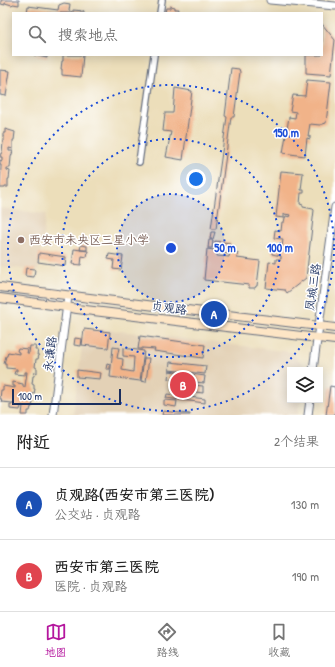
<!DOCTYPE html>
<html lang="zh">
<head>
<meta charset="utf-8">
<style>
  body { margin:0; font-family:"Patrick Hand","LXGW WenKai TC",sans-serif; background:#f6f6f6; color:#222 }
  .controls { position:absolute; right:12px; bottom:12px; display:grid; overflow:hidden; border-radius:0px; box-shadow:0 2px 10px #0003 }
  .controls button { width:36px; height:36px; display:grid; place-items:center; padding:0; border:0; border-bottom:1px solid #e0e0e0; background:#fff; color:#222; font:20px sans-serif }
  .scale { position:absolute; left:12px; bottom:10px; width:109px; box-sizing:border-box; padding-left:4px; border:2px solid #1b2f5e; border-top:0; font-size:11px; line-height:14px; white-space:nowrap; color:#1b2f5e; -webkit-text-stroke:3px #fff; paint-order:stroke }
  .you { position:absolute; left:196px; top:179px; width:14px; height:14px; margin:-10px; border:3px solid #fff; border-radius:50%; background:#1a73e8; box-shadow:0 0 0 6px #1a73e833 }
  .badge { display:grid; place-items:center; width:26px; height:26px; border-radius:50%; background:#b5179e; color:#fff; font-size:13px; font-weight:700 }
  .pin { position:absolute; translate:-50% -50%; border:2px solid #fff; box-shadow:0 1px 4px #0006 }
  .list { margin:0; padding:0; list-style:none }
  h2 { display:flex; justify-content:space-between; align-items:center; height:52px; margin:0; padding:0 16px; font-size:17px }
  h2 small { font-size:13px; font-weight:400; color:#767676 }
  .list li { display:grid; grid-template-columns:26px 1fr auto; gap:12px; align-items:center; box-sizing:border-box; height:72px; padding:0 16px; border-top:1px solid #e0e0e0 }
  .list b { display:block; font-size:15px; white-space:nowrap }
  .list p { margin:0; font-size:13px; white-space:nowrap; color:#767676 }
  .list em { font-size:13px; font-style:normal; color:#767676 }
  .icon { flex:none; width:22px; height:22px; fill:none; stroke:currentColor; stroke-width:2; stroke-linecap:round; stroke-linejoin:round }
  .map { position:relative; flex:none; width:335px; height:415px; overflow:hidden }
  .search { position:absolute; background:#fff; box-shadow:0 2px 10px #0003; left:12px; right:12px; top:12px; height:44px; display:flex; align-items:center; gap:10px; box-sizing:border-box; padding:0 14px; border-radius:0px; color:#767676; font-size:15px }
  .sheet { height:196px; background:#fff }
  nav { display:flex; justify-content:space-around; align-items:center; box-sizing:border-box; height:56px; border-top:1px solid #e0e0e0; background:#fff; font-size:11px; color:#767676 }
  nav a { display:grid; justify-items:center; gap:2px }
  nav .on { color:#b5179e }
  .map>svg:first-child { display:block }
  .built { fill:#e3d1b6 }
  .building { fill:#f1b389 }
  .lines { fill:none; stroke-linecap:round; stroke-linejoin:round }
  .minor-casing { stroke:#646c7e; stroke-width:8 }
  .tertiary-casing { stroke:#646c7e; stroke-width:9 }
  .secondary-casing { stroke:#646c7e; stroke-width:10 }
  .minor { stroke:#fff; stroke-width:5.5 }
  .tertiary { stroke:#fff; stroke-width:7 }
  .secondary { stroke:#fde5c5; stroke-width:8 }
  .ring { fill:none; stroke:#1d4ed8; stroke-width:2; stroke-dasharray:2 4 }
  .education-dot { fill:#8d6e63; stroke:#fff; stroke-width:1.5 }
  .labels { text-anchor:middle; stroke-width:3; stroke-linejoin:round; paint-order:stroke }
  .education-label { font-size:12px; fill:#785e54; stroke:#fff; text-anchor:start }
  .street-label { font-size:12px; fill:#1b2f5e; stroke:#fff }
  .centre { fill:#1d4ed8; stroke:#fff; stroke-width:2 }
  .ring-label { font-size:12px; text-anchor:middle; font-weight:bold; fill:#1d4ed8; stroke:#fff; stroke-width:3; stroke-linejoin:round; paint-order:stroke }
</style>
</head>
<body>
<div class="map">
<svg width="335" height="415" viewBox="0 0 335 415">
  <rect width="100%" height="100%" fill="#fff"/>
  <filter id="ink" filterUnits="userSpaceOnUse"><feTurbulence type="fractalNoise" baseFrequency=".025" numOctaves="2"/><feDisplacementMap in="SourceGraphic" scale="8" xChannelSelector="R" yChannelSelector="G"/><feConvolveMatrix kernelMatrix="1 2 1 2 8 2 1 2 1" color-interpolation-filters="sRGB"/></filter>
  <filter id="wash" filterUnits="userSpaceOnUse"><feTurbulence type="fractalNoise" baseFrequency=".012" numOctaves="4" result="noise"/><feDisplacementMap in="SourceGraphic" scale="16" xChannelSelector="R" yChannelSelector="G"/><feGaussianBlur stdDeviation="0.9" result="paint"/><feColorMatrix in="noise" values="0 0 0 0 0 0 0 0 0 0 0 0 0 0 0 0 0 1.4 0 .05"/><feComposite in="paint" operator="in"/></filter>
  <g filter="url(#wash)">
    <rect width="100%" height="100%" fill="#ecdeba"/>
    <path class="built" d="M 0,208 L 46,214 L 38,271 L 0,266 Z
      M 103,329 L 291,352 L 304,365 L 303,370 L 290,370 L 290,400 L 300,400 L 298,415 L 73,415 L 82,346 Z"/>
    <g id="blocks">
      <path class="building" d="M 1,0 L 19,0 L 19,5 L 13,4 L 12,5 L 5,3 L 5,5 L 1,4 Z
        M 64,3 L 70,4 L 69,11 L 73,12 L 73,10 L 84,11 L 84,13 L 27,13 L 28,6 L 58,10 L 59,5 Z
        M 170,6 L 174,7 L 174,9 L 178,9 L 177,13 L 165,13 L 166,8 L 170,8 Z
        M 322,24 L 335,40 L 331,75 L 306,73 L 306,55 L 322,55 Z
        M 34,55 L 47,55 L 47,58 Z
        M 63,55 L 83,55 L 81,77 L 62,75 L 62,69 L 61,69 L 62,61 L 63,61 Z
        M 231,68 L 239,69 L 240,72 L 234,117 L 231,117 L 216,229 L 211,229 L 227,117 L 225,116 Z
        M 0,70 L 10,71 L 6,96 L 0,95 Z
        M 307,80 L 331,82 L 326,123 L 320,125 L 310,124 L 308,136 L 310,136 L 310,139 L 307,138 L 305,156 L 283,153 L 289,117 L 295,118 L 296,112 L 290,111 L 293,95 L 305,96 Z
        M 175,88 L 192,91 L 183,160 L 166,157 L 171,132 L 163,131 L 165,113 L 173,113 Z
        M 5,129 L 15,132 L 14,140 L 13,140 L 13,149 L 9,148 L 9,151 L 13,151 L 11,157 L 10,168 L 7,168 L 7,170 L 10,171 L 9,179 L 8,179 L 8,187 L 5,187 L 5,188 L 0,188 L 1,165 L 0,165 L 0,160 L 2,161 L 2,157 L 0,157 L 1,153 L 2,153 L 3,141 L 4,141 L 4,137 L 3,137 L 3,133 L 5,133 Z
        M 281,171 L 303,173 L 301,190 L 304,190 L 304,193 L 301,193 L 300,204 L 303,205 L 303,207 L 313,209 L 314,210 L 306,278 L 287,293 L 285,290 L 266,288 L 269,262 L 276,263 L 276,259 L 281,259 L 281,256 L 272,254 L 273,246 L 282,248 L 283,239 L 274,238 L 275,230 L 281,231 L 282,222 L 284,222 L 285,218 L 286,216 L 290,217 L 291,215 L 284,214 L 284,218 L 276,217 Z
        M 211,232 L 215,232 L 213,239 L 210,239 Z
        M 209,240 L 213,240 L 212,248 L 208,248 Z
        M 215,241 L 230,243 L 229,254 L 217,252 L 217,256 L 229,257 L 230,252 L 238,253 L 237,258 L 260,261 L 257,286 L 256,286 L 255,288 L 249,288 L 249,285 L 204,280 L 207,249 L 214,250 Z
        M 81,245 L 87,246 L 87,250 L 80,250 Z
        M 74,249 L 88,251 L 87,257 L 82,256 L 81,265 L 72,264 Z
        M 39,253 L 66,257 L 65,266 L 38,262 Z
        M 109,254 L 123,256 L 121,270 L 113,269 L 114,260 L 108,259 Z
        M 26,268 L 35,269 L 34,277 L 25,276 Z
        M 84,329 L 110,332 L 108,348 L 82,345 Z
        M 140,336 L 205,345 L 203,358 L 154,351 L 155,349 L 142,348 L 142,349 L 138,349 Z
        M 75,338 L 82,339 L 81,346 L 74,345 Z
        M 30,346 L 36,346 L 35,350 L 38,350 L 37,355 L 39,355 L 38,359 L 36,359 L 35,367 L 37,368 L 37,373 L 35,372 L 34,376 L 33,376 L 32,384 L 34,385 L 34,389 L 35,389 L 34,394 L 32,394 L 31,402 L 33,402 L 32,407 L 31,407 L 30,411 L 28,411 L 28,415 L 22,415 L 23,406 L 21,406 L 20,410 L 10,409 L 10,405 L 12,405 L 13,403 L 1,402 L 2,399 L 0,399 L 1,390 L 3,390 L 3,386 L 15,388 L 15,386 L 13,386 L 13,382 L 23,384 L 23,387 L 25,387 L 27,372 L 25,372 L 25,375 L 14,374 L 15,371 L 17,371 L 17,369 L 6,368 L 6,364 L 4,364 L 6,356 L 7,356 L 8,352 L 19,354 L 19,352 L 17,351 L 18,348 L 28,349 L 27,353 L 29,353 Z
        M 113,347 L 119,348 L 117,358 L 123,359 L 122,370 L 133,372 L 134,357 L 123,356 L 123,348 L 144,351 L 140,381 L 110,377 Z
        M 144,358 L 149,358 L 146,382 L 141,381 Z
        M 170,362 L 206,366 L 205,374 L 169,370 Z
        M 107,364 L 110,365 L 110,369 L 106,369 Z
        M 77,370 L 101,373 L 100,379 L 77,377 Z
        M 169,371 L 205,376 L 204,383 L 168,379 Z
        M 174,383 L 203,386 L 203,393 L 174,389 Z
        M 330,386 L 335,387 L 335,415 L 326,415 Z
        M 167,394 L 205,399 L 205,403 L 166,398 Z
        M 164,400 L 177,401 L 176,407 L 164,405 Z
        M 163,411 L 190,414 L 190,415 L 162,415 Z"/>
    </g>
  </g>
  <g filter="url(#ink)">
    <use href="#blocks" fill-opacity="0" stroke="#646c7e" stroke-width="1"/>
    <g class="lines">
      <g class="minor-casing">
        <path id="minor" d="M 160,13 L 162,0
          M 139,162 L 154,55"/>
      </g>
      <g class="tertiary-casing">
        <path id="tertiary" d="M 270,0 L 335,6
          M 313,370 L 335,207
          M 53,415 L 68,296
          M 308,415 L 310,400"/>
      </g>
      <g class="secondary-casing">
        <path id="secondary" d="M 0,287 L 335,328
          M 0,298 L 67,307 L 77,309 L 335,340"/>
      </g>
      <use href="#minor" class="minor"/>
      <use href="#tertiary" class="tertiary"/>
      <use href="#secondary" class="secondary"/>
    </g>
  </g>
  <circle cx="171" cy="248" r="54" fill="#1d4ed8" fill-opacity=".12"/>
  <g class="ring">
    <circle cx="171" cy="248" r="54"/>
    <circle cx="171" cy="248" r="109"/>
    <circle cx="171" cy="248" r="163"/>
  </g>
  <circle class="education-dot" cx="21" cy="240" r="4"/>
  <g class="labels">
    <g class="education-label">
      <text x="29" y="244">西安市未央区三星小学</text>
    </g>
    <g class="street-label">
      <text transform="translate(313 287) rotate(-82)" y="4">凤城三路</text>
      <text transform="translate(169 308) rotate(7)" y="4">贞观路</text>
      <text transform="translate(50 354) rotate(-83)" y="4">永谦路</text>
    </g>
  </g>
  <circle cx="171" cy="248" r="6" class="centre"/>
  <g class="ring-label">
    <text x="286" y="137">150 m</text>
    <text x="225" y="252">50 m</text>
    <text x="280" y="252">100 m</text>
  </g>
</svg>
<div class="controls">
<button><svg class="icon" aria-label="layers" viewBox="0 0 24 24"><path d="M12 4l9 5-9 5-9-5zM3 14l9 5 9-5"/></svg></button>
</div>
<div class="scale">100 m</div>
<div class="you"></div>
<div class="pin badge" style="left:214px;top:314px;background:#1a4fb4">A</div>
<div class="pin badge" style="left:183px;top:385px;background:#e0444e">B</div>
<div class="search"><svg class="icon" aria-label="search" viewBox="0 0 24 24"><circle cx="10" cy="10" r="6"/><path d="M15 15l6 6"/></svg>搜索地点</div>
</div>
<section class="sheet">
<h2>附近<small>2个结果</small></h2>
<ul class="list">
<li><span class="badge" style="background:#1a4fb4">A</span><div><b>贞观路(西安市第三医院)</b><p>公交站 · 贞观路</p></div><em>130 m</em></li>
<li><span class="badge" style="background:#e0444e">B</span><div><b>西安市第三医院</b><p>医院 · 贞观路</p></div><em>190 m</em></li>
</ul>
</section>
<nav>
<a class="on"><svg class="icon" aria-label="map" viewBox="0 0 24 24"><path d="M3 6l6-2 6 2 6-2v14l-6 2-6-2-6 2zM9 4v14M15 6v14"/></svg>地图</a>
<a><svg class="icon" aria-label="directions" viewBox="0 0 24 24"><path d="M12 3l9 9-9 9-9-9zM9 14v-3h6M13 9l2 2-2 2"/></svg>路线</a>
<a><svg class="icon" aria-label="saved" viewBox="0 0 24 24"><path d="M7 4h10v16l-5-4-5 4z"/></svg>收藏</a>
</nav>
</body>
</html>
